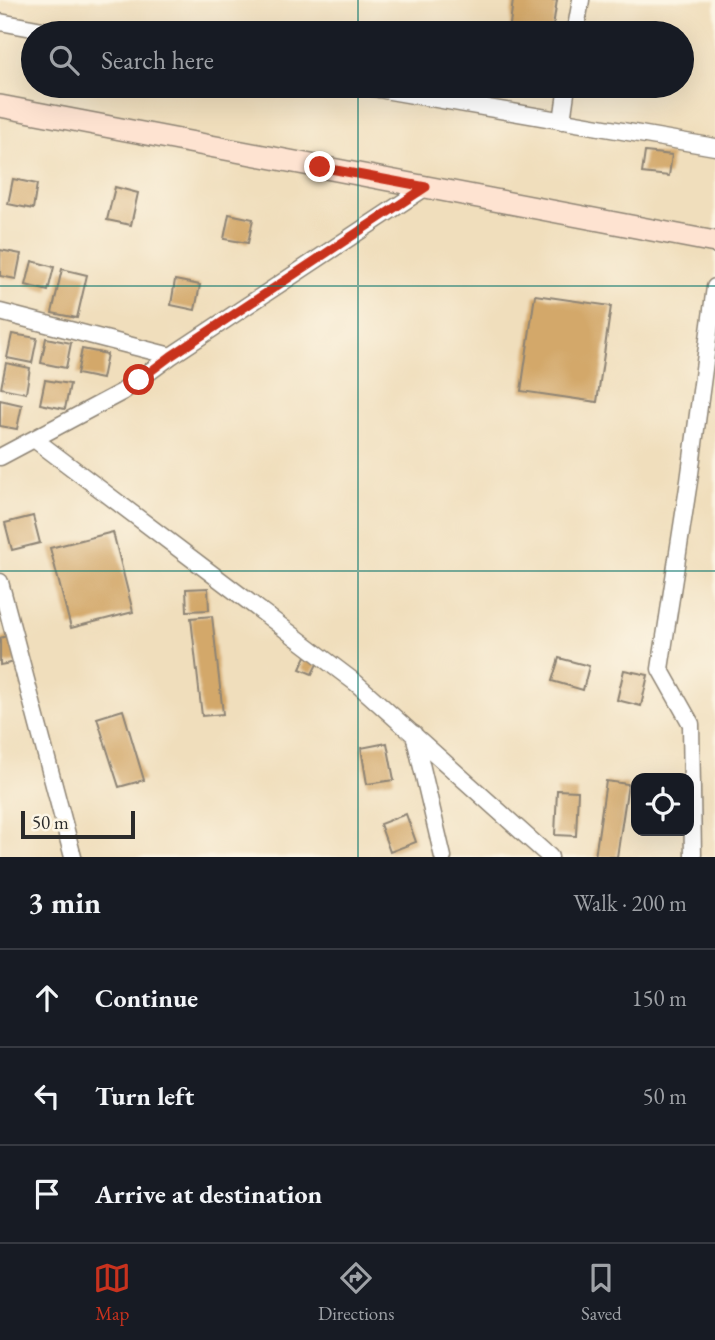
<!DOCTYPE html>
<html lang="en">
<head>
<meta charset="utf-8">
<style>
  body { margin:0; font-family:"EB Garamond",serif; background:#20242c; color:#f1f3f6 }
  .controls { position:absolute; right:21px; bottom:21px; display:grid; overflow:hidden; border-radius:14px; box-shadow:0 7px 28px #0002 }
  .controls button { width:63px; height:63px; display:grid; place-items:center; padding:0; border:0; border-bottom:2px solid #363941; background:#171b24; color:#f1f3f6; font:35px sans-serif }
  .scale { position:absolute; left:21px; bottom:18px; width:114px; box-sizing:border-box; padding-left:7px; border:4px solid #2b2b2b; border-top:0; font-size:19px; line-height:24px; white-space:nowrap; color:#2b2b2b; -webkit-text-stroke:5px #fcf5e5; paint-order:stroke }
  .stop { position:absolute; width:21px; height:21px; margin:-16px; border:5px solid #c8321e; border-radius:50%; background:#fff }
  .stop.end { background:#c8321e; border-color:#fff; box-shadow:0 2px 7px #0008 }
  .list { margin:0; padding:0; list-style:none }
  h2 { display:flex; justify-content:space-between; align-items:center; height:91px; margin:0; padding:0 28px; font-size:30px }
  h2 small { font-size:23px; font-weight:400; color:#9ea1a6 }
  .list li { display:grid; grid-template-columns:46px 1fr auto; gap:21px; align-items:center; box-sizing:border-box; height:98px; padding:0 28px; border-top:2px solid #363941 }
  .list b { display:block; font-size:26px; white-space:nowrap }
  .list em { font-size:23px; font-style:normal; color:#9ea1a6 }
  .icon { flex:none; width:38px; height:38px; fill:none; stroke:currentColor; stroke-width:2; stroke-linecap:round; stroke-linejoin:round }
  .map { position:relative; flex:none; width:715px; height:857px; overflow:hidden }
  .search { position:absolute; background:#171b24; box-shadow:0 7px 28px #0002; left:21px; right:21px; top:21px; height:77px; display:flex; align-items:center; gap:18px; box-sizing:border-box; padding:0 24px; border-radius:38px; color:#9ea1a6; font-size:26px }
  .sheet { height:385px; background:#171b24 }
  nav { display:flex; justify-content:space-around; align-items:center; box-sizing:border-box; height:98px; border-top:2px solid #363941; background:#171b24; font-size:19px; color:#9ea1a6 }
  nav a { display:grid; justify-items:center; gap:4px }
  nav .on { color:#c8321e }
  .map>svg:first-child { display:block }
  .building { fill:#d3a86b }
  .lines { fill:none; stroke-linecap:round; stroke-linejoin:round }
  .street-casing { stroke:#8e8474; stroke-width:19 }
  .secondary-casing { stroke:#8e8474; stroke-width:24 }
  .street { stroke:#fff; stroke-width:16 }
  .secondary { stroke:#fee3d1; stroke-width:21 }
  .route { stroke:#c8321e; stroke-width:9 }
  .grid { fill:none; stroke:#0f766e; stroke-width:2; stroke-opacity:0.55 }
</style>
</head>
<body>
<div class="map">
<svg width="715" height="857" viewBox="0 0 715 857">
  <rect width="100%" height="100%" fill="#fcf5e5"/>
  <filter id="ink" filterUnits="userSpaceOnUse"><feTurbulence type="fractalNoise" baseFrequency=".0143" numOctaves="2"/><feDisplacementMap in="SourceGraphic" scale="14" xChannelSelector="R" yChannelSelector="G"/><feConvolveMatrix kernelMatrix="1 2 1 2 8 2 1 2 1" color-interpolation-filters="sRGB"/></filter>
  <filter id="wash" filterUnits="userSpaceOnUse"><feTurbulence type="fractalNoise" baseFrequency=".00686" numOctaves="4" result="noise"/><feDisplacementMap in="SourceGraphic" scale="28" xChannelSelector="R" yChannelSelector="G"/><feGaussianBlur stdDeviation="1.57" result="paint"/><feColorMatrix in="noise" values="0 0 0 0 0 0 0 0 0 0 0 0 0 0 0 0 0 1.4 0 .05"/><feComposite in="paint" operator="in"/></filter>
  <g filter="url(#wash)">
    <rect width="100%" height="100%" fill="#f0debc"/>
    <g id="blocks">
      <path class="building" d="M 513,0 L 557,0 L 552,33 L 509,33 Z
        M 645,152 L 672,155 L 669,176 L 642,173 Z
        M 13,179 L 37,184 L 33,209 L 8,204 Z
        M 115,187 L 138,193 L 131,225 L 107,220 Z
        M 229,214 L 253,219 L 248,243 L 224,239 Z
        M 0,250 L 21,254 L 16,279 L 0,276 Z
        M 32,261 L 54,267 L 48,291 L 26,285 Z
        M 62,269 L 87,275 L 77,318 L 52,313 Z
        M 175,280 L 200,285 L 195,310 L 171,305 Z
        M 535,295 L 611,306 L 597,402 L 521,391 Z
        M 12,334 L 37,338 L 32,363 L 7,358 Z
        M 46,338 L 71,343 L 66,368 L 41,363 Z
        M 82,349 L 107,354 L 102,379 L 77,374 Z
        M 6,363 L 30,368 L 26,393 L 1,388 Z
        M 45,380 L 70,384 L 65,409 L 40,404 Z
        M 0,400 L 22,405 L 17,429 L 0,426 Z
        M 33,516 L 40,543 L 12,550 L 5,523 Z
        M 113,532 L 133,612 L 71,628 L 50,548 Z
        M 208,588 L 209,610 L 187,611 L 186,589 Z
        M 212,616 L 223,714 L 202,716 L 191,618 Z
        M 10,635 L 16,662 L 0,665 L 0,638 Z
        M 306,656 L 318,662 L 312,674 L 300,669 Z
        M 559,658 L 589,666 L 583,690 L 552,681 Z
        M 624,670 L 648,675 L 641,706 L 617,700 Z
        M 123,710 L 144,780 L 119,787 L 97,718 Z
        M 387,743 L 394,780 L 367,784 L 361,748 Z
        M 606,781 L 628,784 L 617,857 L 595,857 Z
        M 557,790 L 578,791 L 576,836 L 555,835 Z
        M 406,814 L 416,842 L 390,852 L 380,824 Z"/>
    </g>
  </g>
  <g filter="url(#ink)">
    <use href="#blocks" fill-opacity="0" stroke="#8e8474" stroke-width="2"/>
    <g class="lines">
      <g class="street-casing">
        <path id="street" d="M 0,22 L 59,33
          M 575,33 L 581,0
          M 361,86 L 715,147
          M 562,121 L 567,86
          M 0,312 L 171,356
          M 34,439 L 356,683 L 550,857
          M 0,457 L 122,392 L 171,356 L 426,187
          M 0,582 L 73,857
          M 414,734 L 443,857
          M 693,857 L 691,724 L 660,669 L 689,481 L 715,287"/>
      </g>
      <g class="secondary-casing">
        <path id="secondary" d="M 0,106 L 715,242"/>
      </g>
      <use href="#street" class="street"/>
      <use href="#secondary" class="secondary"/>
    </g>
  </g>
  <g class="lines" filter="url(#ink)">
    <path class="route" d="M 139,380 L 171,356 L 426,187 L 320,167"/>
  </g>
  <path class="grid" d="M 358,0 L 358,33M 358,86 L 358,857M 0,286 L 715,286M 0,571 L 715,571"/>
</svg>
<div class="controls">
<button><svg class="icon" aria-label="locate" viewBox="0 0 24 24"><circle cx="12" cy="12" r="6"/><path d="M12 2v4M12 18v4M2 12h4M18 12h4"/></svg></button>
</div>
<div class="scale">50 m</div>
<div class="stop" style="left:139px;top:380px"></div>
<div class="stop end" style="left:320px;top:167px"></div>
<div class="search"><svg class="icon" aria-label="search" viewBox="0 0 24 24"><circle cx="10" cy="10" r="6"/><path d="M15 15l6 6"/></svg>Search here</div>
</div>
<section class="sheet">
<h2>3 min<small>Walk · 200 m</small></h2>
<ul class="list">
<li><svg class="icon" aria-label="ahead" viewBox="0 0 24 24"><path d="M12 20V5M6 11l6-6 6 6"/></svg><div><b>Continue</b></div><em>150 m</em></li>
<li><svg class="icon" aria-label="left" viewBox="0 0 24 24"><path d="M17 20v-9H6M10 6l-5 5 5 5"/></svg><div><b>Turn left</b></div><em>50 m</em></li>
<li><svg class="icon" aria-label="arrive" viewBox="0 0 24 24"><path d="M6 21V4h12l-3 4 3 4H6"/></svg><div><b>Arrive at destination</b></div></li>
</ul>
</section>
<nav>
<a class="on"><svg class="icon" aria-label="map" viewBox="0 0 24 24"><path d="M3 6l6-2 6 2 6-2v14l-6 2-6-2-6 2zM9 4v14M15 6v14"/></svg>Map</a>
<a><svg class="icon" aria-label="directions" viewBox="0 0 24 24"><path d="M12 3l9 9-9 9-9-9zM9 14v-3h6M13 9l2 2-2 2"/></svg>Directions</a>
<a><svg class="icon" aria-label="saved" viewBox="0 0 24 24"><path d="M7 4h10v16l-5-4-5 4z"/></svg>Saved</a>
</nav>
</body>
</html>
